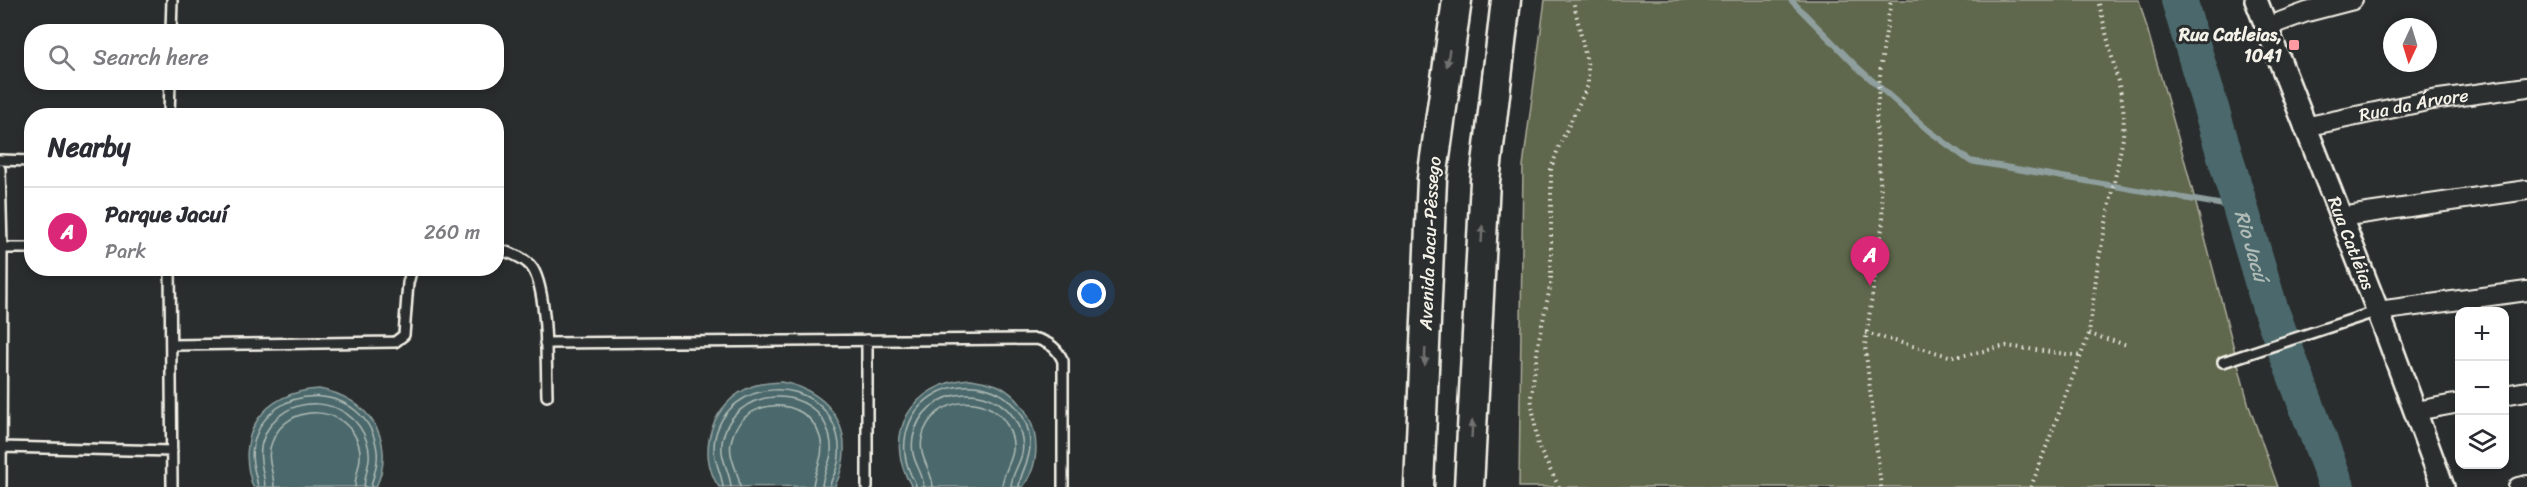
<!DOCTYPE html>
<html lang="en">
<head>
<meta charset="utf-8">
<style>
  body { margin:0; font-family:Sriracha,sans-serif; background:#f2f2f3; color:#2b2b33 }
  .controls { position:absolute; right:18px; bottom:18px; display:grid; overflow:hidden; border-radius:12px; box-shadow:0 3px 9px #0003 }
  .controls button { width:54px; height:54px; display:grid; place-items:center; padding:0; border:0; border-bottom:2px solid #e1e1e2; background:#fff; color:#2b2b33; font:30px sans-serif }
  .compass { position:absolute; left:2383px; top:18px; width:54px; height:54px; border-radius:50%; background:#fff; box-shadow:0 3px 9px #0003; rotate:184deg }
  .you { position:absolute; left:1092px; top:294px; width:21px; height:21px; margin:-15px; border:4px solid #fff; border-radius:50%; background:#1a73e8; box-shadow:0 0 0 9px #1a73e833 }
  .badge { display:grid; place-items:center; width:39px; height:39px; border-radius:50%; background:#db2777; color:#fff; font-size:20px; font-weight:700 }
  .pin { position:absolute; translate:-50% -50px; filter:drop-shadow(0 2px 3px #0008) }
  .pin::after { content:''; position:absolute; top:32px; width:21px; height:18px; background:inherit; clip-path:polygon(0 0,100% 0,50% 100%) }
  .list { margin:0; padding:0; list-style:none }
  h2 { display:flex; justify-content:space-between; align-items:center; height:78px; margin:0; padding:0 24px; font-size:26px }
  h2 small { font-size:20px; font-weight:400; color:#7c7c81 }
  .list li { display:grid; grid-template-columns:39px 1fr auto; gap:18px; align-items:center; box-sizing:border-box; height:90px; padding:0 24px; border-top:2px solid #e1e1e2 }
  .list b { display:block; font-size:22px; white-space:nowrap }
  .list p { margin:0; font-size:20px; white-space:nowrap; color:#7c7c81 }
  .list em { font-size:20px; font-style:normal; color:#7c7c81 }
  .icon { flex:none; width:33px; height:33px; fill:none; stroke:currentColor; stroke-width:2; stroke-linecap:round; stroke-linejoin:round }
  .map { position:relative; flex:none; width:2527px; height:487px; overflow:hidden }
  .search { position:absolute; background:#fff; box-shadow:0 3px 9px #0003; left:24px; top:24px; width:480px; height:66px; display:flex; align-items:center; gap:15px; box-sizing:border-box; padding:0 21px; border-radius:24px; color:#7c7c81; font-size:22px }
  .panel { position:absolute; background:#fff; box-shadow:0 3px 9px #0003; left:24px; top:108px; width:480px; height:168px; border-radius:24px }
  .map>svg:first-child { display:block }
  .green { fill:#5f674d; stroke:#aaac9a; stroke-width:1.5 }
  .water { fill:#4b696c; stroke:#8f9f9e; stroke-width:1.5 }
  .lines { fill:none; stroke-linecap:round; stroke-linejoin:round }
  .shore { stroke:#b0bbb6; stroke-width:1.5 }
  .stream { stroke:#8f9f9e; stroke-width:6 }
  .river { stroke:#4b696c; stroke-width:36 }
  .service-casing { stroke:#f4f1e8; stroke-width:14 }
  .minor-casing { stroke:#f4f1e8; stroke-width:22 }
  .tertiary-casing { stroke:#f4f1e8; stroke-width:26 }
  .trunk-casing { stroke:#f4f1e8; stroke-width:33 }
  .path { stroke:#f4f1e8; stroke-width:4; stroke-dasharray:1.5 4.5; stroke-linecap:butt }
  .service { stroke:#2a2d2e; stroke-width:9 }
  .minor { stroke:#2a2d2e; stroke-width:18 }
  .tertiary { stroke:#2a2d2e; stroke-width:21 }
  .trunk { stroke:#2a2d2e; stroke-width:28 }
  .oneway { fill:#71726f }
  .poi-dot { fill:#ff9aa2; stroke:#2a2d2e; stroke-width:2 }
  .labels { text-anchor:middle; stroke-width:6; stroke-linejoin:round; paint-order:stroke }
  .poi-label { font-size:18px; font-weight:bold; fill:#f4f1e8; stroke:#2a2d2e; text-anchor:end }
  .street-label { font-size:18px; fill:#f4f1e8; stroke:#2a2d2e }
  .water-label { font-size:20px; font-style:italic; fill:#b0bbb6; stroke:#2a2d2e }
</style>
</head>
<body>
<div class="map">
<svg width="2527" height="487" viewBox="0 0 2527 487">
  <rect width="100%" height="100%" fill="#2a2d2e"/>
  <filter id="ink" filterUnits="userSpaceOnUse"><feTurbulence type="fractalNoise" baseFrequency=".0167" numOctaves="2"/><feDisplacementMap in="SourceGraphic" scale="12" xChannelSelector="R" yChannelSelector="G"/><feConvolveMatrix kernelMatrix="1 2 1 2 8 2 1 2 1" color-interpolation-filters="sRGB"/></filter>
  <g filter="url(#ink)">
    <path class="green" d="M 1545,0 L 2139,0 L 2185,162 L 2249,406 L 2278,487 L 1519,487 L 1523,166 Z"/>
    <path class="water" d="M 971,379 C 981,381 990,382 999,386 C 1035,405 1048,454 1023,487 L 912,487 C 880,435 912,382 971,379 Z
      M 781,382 C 834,391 859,436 835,486 L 719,487 C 695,452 712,401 753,386 C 762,383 771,383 781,382 Z
      M 319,389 C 367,397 398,439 376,487 L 253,487 C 234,434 263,392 319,389 Z"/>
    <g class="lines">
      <path class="shore" d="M 258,487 C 256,473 250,461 253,447 C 266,377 369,381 377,451 C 379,464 373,475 371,487
        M 265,487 C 264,469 256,456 264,437 C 283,390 352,394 367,442 C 373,459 365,471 364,487
        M 274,487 C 274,471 265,458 272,442 C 287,401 348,404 359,446 C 363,461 355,473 355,487
        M 723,487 C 721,469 711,459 715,438 C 728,377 819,372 837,434 C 840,445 840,459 836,470 C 834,476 830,481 830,487
        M 731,487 C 730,471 720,460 722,443 C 730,385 818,380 830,438 C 835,461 823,468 822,487
        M 740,487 C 739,471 728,459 731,442 C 740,396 807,393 820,437 C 826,457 814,469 813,487
        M 916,487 C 916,482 913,479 911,475 C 905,462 903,448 906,434 C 922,365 1026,372 1030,443 C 1031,461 1020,472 1019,487
        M 924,487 C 923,469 909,461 913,438 C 923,382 1006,378 1021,434 C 1028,460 1012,467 1011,487
        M 933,487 C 932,469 918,458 922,438 C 932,393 997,390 1011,434 C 1019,457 1003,467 1002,487"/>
      <path class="stream" d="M 1791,0 L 1857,67 L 1928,130 L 1970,161 L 2241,208"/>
      <path class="river" id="s1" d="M 2179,0 L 2270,308 L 2337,487"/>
      <g class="service-casing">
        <path id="service" d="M 171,32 L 172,0
          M 169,116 L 170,82
          M 0,160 L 32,161
          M 0,169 L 2,248 L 1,487
          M 0,248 L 32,248
          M 496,249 C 509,252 525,257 533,269 C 548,294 546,366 547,396
          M 170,268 L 172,487
          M 867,340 L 867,487
          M 545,343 L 1037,339 C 1050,343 1057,348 1063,361 L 1063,487
          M 172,345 L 395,342 L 404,335 L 408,283 L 412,268
          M 2223,362 L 2378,311
          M 1,447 L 172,451"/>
      </g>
      <g class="minor-casing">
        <g id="minor">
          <path d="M 2266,27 L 2307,12 L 2353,0"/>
          <path id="s2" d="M 2304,127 L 2432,100 L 2527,87"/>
          <path d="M 2340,217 L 2527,190"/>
          <path d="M 2378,311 L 2527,291"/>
          <path d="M 2504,395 L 2527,391"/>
          <path d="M 2416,411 L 2460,403"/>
          <path d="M 2518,487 L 2527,485"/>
        </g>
      </g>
      <g class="tertiary-casing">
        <g id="tertiary">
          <path id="s3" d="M 2256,0 L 2384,327 L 2443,487"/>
        </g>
      </g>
      <g class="trunk-casing">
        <g id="trunk">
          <path id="s4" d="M 1419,487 L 1432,179 L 1457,0"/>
          <path d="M 1469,487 L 1485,181 L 1506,0"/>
        </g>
      </g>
      <path class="path" d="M 1866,333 L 1949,356 L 1961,356 L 2006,346 L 2081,356
        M 2089,334 L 2127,345
        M 1559,487 L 1538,446 L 1531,397 L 1539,339 L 1551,283 L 1551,169 L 1559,146 L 1588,85 L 1588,67 L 1573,0
        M 1881,487 L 1865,345 L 1883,221 L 1876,122 L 1881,64 L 1891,0
        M 2031,487 L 2089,334 L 2098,263 L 2123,138 L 2124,114 L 2121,94 L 2098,0"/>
      <use href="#service" class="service"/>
      <use href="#minor" class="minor"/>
      <use href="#tertiary" class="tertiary"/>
      <use href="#trunk" class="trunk"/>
    </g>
    <defs><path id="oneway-solid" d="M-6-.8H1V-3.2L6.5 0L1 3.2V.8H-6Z" transform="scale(1.5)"/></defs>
    <g class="oneway">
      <use href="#oneway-solid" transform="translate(1448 58) rotate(99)"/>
      <use href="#oneway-solid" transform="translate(1482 234) rotate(-87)"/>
      <use href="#oneway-solid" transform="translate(1425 357) rotate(92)"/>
      <use href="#oneway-solid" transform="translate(1472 429) rotate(-87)"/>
    </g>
  </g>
  <rect class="poi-dot" x="2288" y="39" width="12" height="12" rx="3"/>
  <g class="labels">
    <g class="poi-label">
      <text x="2282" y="41">Rua Catleias,<tspan x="2282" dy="21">1041</tspan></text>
    </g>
    <g class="street-label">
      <text dy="6" stroke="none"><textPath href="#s2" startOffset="112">Rua da Árvore</textPath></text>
      <text dy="6" stroke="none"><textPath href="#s4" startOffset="244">Avenida Jacu-Pêssego</textPath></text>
      <text dy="6" stroke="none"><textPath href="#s3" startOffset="261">Rua Catléias</textPath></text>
    </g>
    <g class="water-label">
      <text dy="7" stroke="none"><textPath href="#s1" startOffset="256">Rio Jacú</textPath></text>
    </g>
  </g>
</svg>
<div class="controls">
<button>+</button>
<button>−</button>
<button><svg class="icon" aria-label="layers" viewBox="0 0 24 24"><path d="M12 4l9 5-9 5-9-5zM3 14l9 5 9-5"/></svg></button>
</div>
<svg class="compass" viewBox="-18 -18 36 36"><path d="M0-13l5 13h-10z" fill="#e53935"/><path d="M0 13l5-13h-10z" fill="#7c7c81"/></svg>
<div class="you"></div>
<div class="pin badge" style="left:1870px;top:286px">A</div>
<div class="search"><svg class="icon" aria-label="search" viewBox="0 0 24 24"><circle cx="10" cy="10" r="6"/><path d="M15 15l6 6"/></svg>Search here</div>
<section class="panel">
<h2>Nearby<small></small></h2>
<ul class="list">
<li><span class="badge">A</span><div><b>Parque Jacuí</b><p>Park</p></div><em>260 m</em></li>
</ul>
</section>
</div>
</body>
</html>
